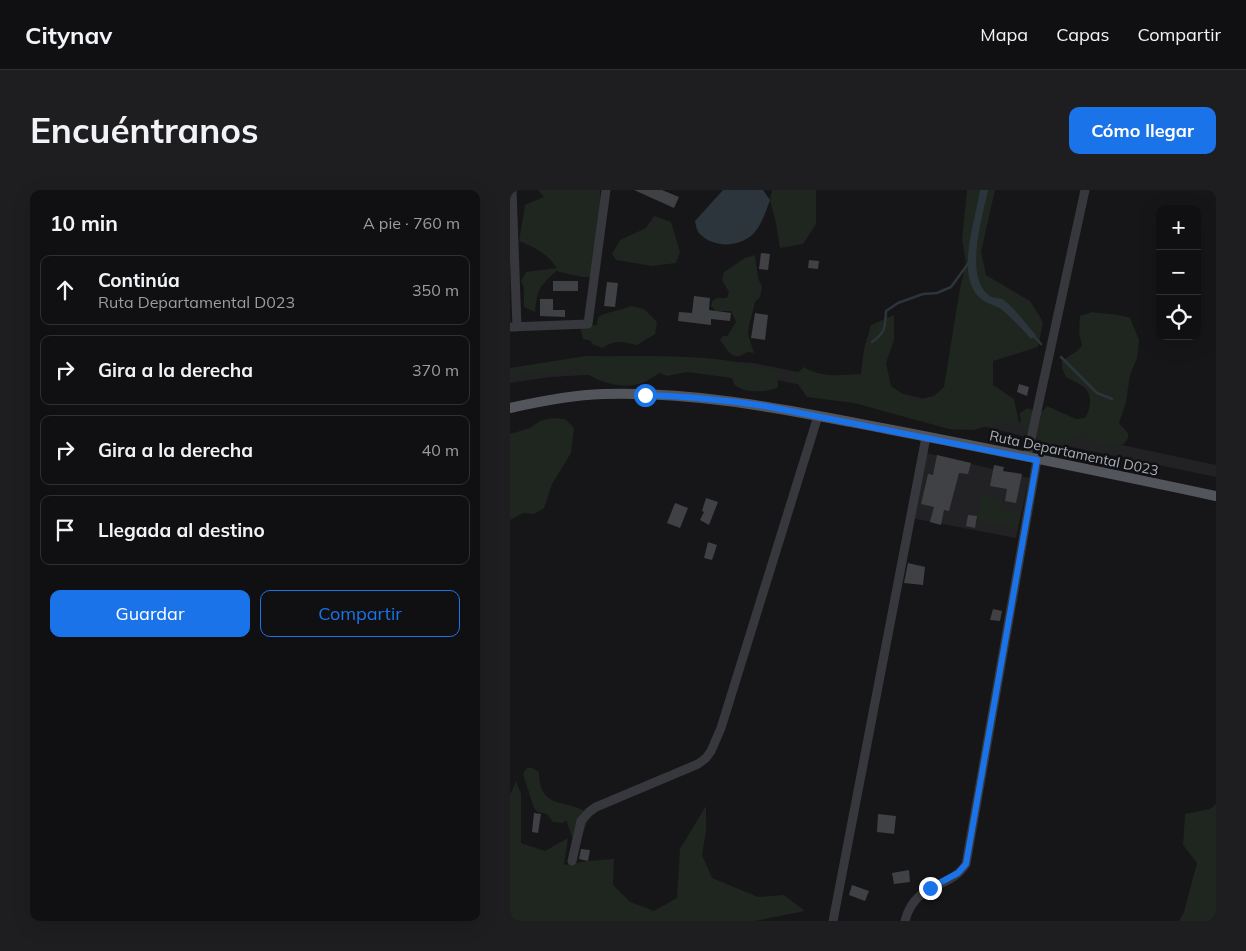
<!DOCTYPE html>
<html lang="es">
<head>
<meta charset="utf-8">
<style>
  body { margin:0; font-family:Mulish,sans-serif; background:#1e1e20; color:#f1f3f6 }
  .controls { position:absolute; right:15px; top:15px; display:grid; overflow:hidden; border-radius:10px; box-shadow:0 5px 20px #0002 }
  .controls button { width:45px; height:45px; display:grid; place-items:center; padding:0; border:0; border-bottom:1px solid #303032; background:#101012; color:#f1f3f6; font:25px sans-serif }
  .stop { position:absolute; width:15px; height:15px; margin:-11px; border:4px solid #1a73e8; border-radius:50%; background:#fff }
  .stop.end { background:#1a73e8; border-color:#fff; box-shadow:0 1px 5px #0008 }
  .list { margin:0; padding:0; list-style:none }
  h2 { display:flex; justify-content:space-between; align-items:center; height:65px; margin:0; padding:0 20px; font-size:21px }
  h2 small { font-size:16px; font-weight:400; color:#9c9d9f }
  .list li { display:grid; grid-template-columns:32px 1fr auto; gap:15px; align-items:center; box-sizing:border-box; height:70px; margin:0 10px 10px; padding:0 10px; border:1px solid #303032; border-radius:10px }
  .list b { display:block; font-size:19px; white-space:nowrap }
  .list p { margin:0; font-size:16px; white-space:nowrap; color:#9c9d9f }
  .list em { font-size:16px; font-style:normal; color:#9c9d9f }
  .actions { display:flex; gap:10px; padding:15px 20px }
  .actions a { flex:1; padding:11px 0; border:1px solid #1a73e8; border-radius:10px; text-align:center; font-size:18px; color:#1a73e8 }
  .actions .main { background:#1a73e8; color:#fff }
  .icon { flex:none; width:28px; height:28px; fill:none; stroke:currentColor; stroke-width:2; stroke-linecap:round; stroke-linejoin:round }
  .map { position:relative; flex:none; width:706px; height:731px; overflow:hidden; border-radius:10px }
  header { display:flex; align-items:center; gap:30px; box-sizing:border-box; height:70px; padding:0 25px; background:#101012; border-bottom:1px solid #303032 }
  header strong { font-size:24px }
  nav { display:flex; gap:28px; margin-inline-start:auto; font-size:18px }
  .intro { display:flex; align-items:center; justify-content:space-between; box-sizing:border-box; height:120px; padding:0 30px }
  h1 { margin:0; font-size:35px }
  .button { padding:12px 22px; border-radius:10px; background:#1a73e8; color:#fff; font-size:18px; font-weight:700 }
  main { display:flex; gap:30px; padding:0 30px }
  aside { flex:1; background:#101012; border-radius:10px; box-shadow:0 5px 20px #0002 }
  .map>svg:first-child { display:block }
  .built { fill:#222225 }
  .green { fill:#1e261f }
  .water { fill:#2c353c }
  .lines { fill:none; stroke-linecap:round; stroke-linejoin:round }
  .stream { stroke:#2c353c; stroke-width:2.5 }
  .building { fill:#404145 }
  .minor { stroke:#37383d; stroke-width:9 }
  .major { stroke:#53555c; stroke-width:10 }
  .route { stroke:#1a73e8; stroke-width:6 }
  .labels { text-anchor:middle; stroke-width:5; stroke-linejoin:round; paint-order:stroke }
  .street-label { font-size:14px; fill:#a8adb8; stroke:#111113 }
</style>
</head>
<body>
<header>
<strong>Citynav</strong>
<nav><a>Mapa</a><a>Capas</a><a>Compartir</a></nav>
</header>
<div class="intro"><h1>Encuéntranos</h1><a class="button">Cómo llegar</a></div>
<main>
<aside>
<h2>10 min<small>A pie · 760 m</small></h2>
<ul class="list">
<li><svg class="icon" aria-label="ahead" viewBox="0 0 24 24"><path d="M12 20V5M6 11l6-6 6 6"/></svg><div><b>Continúa</b><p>Ruta Departamental D023</p></div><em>350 m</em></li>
<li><svg class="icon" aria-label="right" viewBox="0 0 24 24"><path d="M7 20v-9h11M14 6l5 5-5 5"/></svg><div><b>Gira a la derecha</b></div><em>370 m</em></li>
<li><svg class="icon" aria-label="right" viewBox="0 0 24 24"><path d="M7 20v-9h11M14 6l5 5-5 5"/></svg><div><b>Gira a la derecha</b></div><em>40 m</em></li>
<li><svg class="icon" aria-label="arrive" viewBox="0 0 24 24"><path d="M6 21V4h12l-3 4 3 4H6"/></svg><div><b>Llegada al destino</b></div></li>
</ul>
<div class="actions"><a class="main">Guardar</a><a>Compartir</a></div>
</aside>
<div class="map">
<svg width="706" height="731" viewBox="0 0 706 731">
  <rect width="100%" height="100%" fill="#161618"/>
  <path class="built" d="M 167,168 L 243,173 L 378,200 L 532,238 L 706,275 L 706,287 L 528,250 L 374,211 L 240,185 L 166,180 L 40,187 L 0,193 L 0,182 Z
    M 416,263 L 519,288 L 506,348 L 401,328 Z"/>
  <path class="green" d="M 28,0 L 90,0 L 90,12 L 84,87 L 72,87 L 46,81 C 30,96 27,99 25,122 L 14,117 L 14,98 L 11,91 L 16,82 L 47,78 C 36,63 26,58 9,51 L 15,15 L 34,7 Z
    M 262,0 L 306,0 L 306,34 L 293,54 L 270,58 L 266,33 L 260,10 Z
    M 457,0 L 485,0 L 471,62 L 476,85 L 520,111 L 533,132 L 528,157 L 483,171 L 483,195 L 504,209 L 509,233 L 486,234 L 463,240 L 439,239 L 344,213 L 297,207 L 283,187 L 294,177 C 310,188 332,185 351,184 L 354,159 L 361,135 L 384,125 L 384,150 L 376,173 L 381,196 L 403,211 L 424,206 L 434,197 L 450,98 L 456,73 L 452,49 Z
    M 144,26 L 161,32 L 170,62 L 166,73 L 142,76 L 106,70 L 102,64 L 110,50 L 136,38 Z
    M 245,65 L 248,88 L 252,97 L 250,107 L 245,112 L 239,136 L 238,144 L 244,163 L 237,162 C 222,173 218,160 210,150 L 213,146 L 217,146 L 226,132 L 221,121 L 206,121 L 201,116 L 203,110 L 207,108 L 217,108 L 219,102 L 212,90 L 214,82 L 235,68 Z
    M 121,116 L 134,119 L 147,132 L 145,144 L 127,155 C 114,152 104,149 93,158 L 82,154 L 81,151 L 73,149 L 70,136 L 87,135 L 88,127 C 98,121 110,121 121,116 Z
    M 582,122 C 594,124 610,124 620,128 L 629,150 L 627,168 L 620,185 L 616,212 L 609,233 L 618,243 L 618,248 L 614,254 L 598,257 L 584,251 L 565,247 L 545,263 L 535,262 L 529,259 L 532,249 L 519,245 L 511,238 L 510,223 L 518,218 L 530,224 L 537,216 L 566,229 L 575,228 C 581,219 583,205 574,197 C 569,193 561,190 556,187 L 552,178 L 552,171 L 567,161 L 572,156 L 569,143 L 570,126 Z
    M 76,166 C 139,167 207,162 267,182 L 268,197 C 259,203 233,203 225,195 C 223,193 223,190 222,188 L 177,182 L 157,186 L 150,183 C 144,186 136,192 129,194 C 106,199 87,191 69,179 L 10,185 L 0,188 L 0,178 Z
    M 42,228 L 55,229 L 64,238 L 61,263 L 42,294 L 34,318 L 24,324 L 13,323 L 0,330 L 0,244 L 20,238 L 30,231 Z
    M 472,305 L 492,308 L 493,320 L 511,321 L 507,340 L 467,330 Z
    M 17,578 L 22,578 L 29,582 C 29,617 51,610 73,620 L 78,629 L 72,647 L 62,647 L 56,630 L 53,633 L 43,632 L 37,624 L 28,622 L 24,618 L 13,584 Z
    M 6,591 L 11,604 L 11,653 L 35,661 L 58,648 L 54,675 L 78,671 L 104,669 L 103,695 L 120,712 L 144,721 L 167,708 L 170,659 L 196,616 L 196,641 L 192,665 L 202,688 L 248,707 L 274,705 L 295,721 L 245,731 L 0,731 L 0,605 Z
    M 706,614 L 706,731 L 669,731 L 674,722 L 687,673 L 673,655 L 675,624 L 700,619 Z"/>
  <path class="water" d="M 213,0 L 253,0 L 260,10 C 256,21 251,37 242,45 C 228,57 205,58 191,45 C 187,42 186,36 185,31 Z
    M 470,0 L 478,0 C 473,25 453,89 480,106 C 485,109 491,107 495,111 C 506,120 516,134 526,145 L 521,149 C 512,139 502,128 491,119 C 483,114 475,114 468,106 C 446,82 466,29 470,0 Z"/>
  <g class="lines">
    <path class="stream" d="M 522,144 L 531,154
      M 362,152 C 376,142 375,137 376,121 L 388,113 L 413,104 L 427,103 L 441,97 L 460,71
      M 551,167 L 587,203 L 602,209"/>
  </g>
  <path class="building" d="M 124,0 L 152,0 L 169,7 L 164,18 Z
    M 251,63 L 260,64 L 258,80 L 249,79 Z
    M 299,70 L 309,71 L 308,79 L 298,78 Z
    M 43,91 L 68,91 L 68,101 L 43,101 Z
    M 97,92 L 108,93 L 105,117 L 94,116 Z
    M 184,106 L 200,108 L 199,120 L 221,123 L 220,131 L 201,129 L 201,135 L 168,131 L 169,122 L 182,123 Z
    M 30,109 L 43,109 L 43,120 L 55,120 L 55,127 L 30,126 Z
    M 245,123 L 258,125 L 255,150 L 241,148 Z
    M 509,194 L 519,197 L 517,206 L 507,202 Z
    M 427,265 L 461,273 L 458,284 L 449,283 L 439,321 L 434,320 L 431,335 L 420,332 L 424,317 L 411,314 L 418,284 L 423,285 Z
    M 628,274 L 640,276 L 639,283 L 627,281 Z
    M 484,275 L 494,277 L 493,281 L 512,284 L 506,313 L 495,311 L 497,299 L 480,296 Z
    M 196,308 L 208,312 L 199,335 L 190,330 L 194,322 L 192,321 Z
    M 165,313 L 178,318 L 170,338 L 157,333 Z
    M 458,325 L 467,326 L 465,338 L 456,336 Z
    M 198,352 L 207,355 L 202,370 L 194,368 Z
    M 398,373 L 415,377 L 413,395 L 394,393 Z
    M 483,419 L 492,421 L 490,431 L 480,430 Z
    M 24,623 L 31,624 L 28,643 L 22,642 Z
    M 368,624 L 386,626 L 384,644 L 367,642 Z
    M 71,659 L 80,660 L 78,671 L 69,669 Z
    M 399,680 L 400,692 L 384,694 L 382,683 Z
    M 342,695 L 359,701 L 355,711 L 339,705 Z"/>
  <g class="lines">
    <path class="minor" d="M 2,0 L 7,137
      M 0,137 L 78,134 L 96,0
      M 517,267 L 575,0
      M 62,671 L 71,631 L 79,622 L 86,617 L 188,574 L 196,568 L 201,561 L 211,538 L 308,226
      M 323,731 L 416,247
      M 395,731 C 405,691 440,700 456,674 L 527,270"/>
    <path class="major" d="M 0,218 C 31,211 62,205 93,204 C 191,201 282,221 377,239 C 487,260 597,283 706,306"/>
  </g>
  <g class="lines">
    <path class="route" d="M 135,205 C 176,206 215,210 255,216 L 527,270 L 456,674 L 448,683 L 420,698"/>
  </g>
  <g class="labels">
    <g class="street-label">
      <text transform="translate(564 263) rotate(12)" y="5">Ruta Departamental D023</text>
    </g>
  </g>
</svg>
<div class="controls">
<button>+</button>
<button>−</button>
<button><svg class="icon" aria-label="locate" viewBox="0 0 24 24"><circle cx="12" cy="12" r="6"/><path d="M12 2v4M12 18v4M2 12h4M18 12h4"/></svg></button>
</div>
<div class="stop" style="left:135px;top:205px"></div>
<div class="stop end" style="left:420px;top:698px"></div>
</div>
</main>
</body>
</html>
